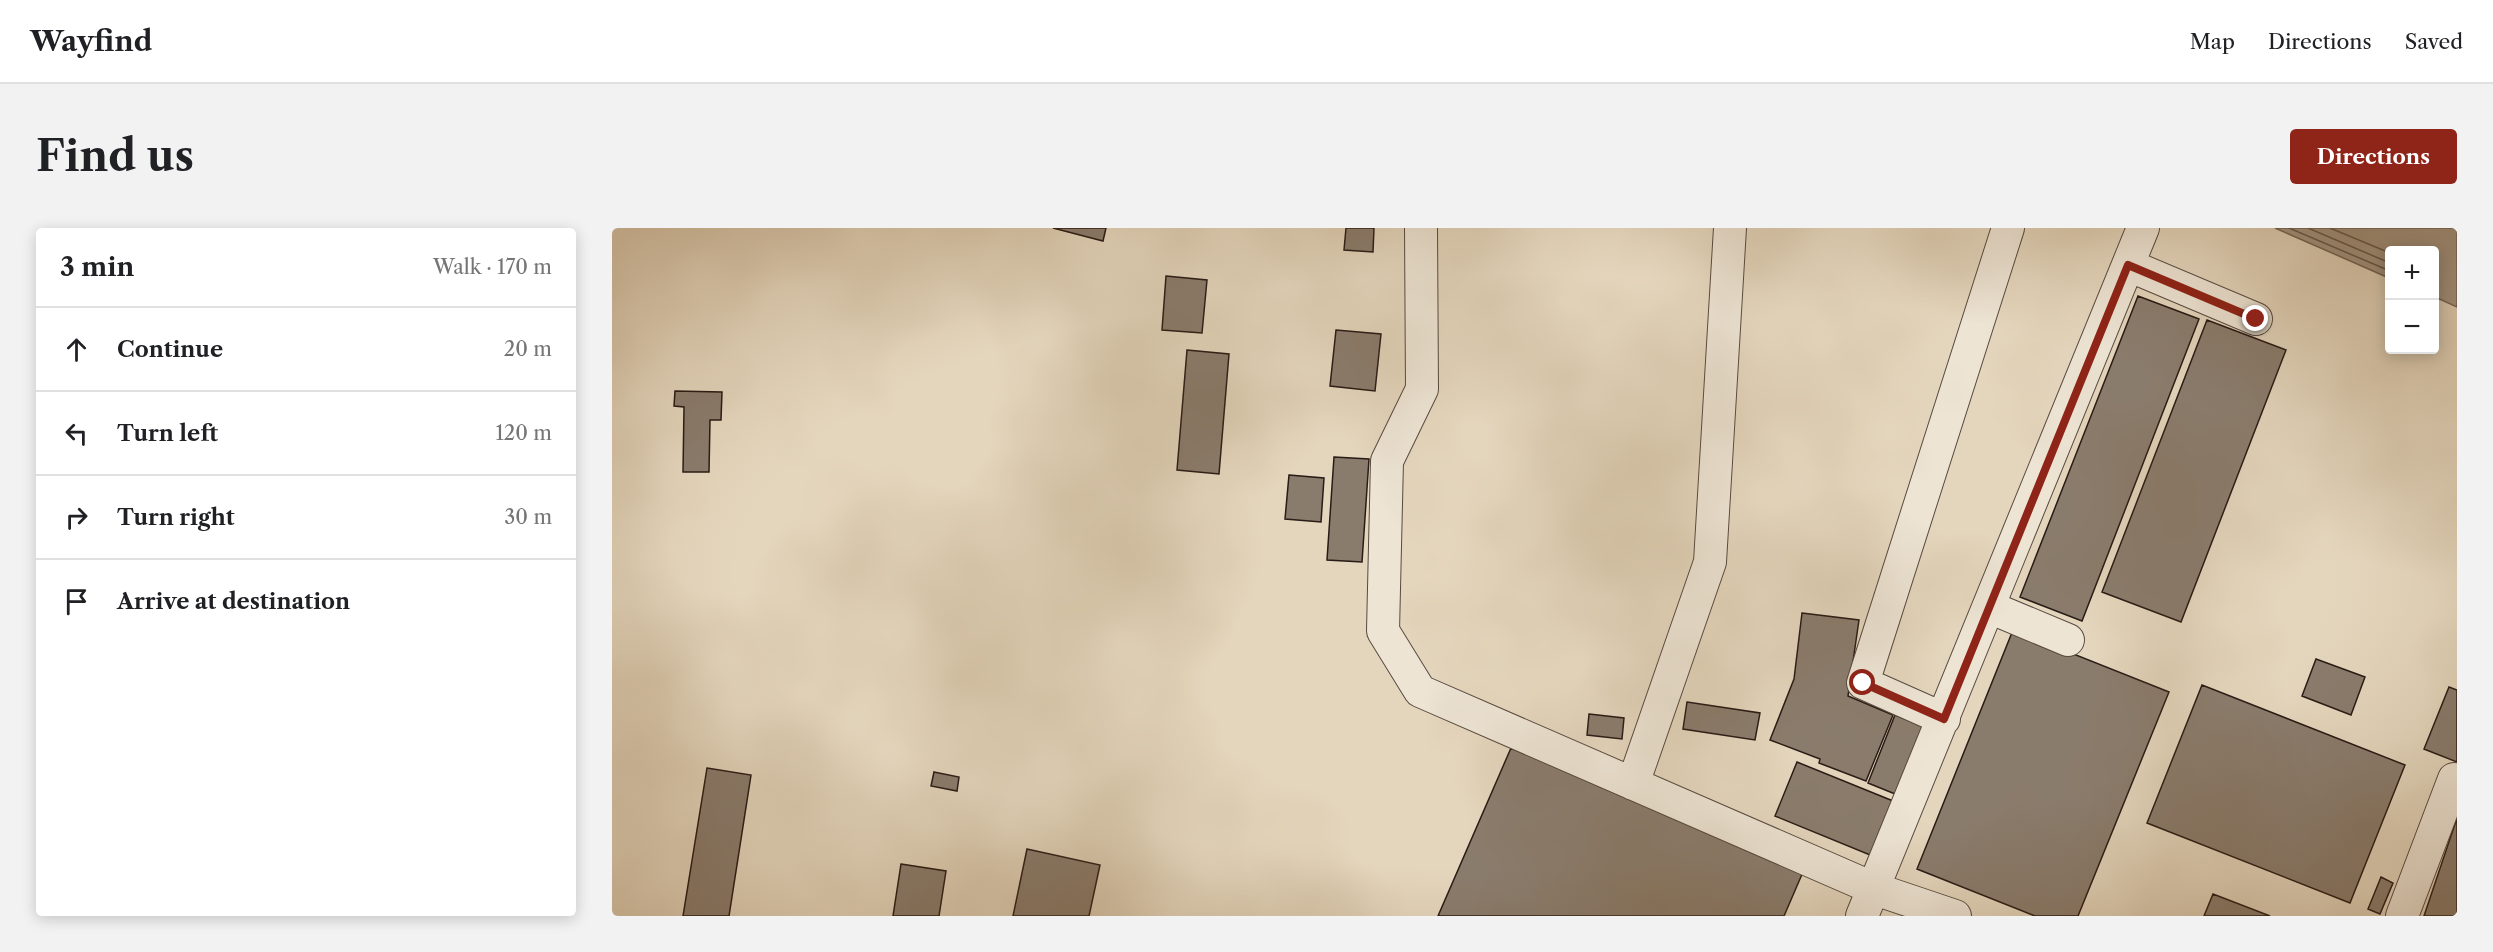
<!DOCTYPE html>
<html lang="en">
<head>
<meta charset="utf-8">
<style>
  body { margin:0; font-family:"Libre Caslon Text",serif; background:#f2f2f2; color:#202124 }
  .controls { position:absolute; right:18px; top:18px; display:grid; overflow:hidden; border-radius:6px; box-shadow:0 3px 15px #0003 }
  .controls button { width:54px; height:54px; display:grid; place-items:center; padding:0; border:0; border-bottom:2px solid #e0e0e0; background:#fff; color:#202124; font:30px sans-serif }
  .stop { position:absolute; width:18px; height:18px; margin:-14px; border:4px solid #8f2418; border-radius:50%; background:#fff }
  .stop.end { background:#8f2418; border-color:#fff; box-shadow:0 2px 6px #0008 }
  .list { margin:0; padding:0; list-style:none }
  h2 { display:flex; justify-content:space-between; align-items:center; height:78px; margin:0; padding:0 24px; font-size:26px }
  h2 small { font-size:20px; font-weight:400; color:#757577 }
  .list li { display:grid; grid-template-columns:39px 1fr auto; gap:18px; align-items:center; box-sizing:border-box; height:84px; padding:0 24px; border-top:2px solid #e0e0e0 }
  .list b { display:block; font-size:22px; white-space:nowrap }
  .list em { font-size:20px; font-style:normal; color:#757577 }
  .icon { flex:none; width:33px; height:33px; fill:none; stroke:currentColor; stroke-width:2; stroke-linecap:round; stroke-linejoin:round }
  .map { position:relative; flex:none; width:1845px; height:688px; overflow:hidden; border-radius:6px }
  header { display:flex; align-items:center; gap:36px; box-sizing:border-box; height:84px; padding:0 30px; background:#fff; border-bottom:2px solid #e0e0e0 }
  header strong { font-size:28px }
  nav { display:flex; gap:33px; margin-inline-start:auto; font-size:21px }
  .intro { display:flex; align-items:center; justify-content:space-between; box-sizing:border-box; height:144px; padding:0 36px }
  h1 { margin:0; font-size:42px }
  .button { padding:15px 27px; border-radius:6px; background:#8f2418; color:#fff; font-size:21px; font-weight:700 }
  main { display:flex; gap:36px; padding:0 36px }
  aside { flex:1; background:#fff; border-radius:6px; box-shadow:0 3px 15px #0003 }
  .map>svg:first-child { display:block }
  .water { fill:#a49684; stroke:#736558; stroke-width:1.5 }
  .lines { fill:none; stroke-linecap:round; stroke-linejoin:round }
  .shore { stroke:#66584d; stroke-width:1.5 }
  .building { fill:#8a7c6d; stroke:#291b16; stroke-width:1.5 }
  .minor-casing { stroke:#584a40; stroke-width:34 }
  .minor { stroke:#ede4d4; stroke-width:32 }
  .route { stroke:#8f2418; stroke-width:8 }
</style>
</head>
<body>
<header>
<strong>Wayfind</strong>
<nav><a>Map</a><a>Directions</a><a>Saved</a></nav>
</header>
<div class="intro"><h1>Find us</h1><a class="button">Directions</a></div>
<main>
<aside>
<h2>3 min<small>Walk · 170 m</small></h2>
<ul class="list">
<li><svg class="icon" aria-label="ahead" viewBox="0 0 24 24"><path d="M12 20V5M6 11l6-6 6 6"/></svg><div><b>Continue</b></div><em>20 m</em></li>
<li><svg class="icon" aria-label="left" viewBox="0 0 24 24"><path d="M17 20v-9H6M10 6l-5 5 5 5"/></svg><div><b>Turn left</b></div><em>120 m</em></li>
<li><svg class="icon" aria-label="right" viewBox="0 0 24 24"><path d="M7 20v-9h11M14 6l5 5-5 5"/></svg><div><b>Turn right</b></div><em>30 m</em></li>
<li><svg class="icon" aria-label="arrive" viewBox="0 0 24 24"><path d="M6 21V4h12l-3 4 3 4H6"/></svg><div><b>Arrive at destination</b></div></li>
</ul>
</aside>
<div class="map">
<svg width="1845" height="688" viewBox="0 0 1845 688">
  <rect width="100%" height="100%" fill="#e4d6bd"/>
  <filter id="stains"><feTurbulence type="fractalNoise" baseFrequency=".00333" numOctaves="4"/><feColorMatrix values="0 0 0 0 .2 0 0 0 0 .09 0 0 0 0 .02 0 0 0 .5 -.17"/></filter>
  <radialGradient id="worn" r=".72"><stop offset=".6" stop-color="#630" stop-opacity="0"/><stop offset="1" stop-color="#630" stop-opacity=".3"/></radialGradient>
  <path class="water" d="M 1663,0 L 1845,0 L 1845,79 L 1823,69 L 1822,22 L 1778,22 L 1777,50 Z"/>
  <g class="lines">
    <path class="shore" d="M 1677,0 L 1778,43
      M 1696,0 L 1778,35
      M 1718,0 L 1778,25"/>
  </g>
  <path class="building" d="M 441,0 L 494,0 L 491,13 Z
    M 734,0 L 762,0 L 761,24 L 732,22 Z
    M 554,48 L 595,52 L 590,105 L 550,102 Z
    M 1526,68 L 1587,91 L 1470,393 L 1408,369 Z
    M 1595,92 L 1674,122 L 1569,394 L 1490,364 Z
    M 724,102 L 769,106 L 763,163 L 718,158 Z
    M 575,122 L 617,126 L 607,246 L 565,242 Z
    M 63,163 L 110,164 L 109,192 L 98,192 L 97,244 L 71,244 L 72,179 L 62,178 Z
    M 722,229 L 757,231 L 750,334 L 715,332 Z
    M 677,247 L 712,250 L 709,294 L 673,291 Z
    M 1190,385 L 1247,392 L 1236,468 L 1281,487 L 1254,553 L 1207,535 L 1208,531 L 1158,512 L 1182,451 Z
    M 1401,402 L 1557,464 L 1466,688 L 1423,688 L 1305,641 Z
    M 1704,431 L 1753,449 L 1739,487 L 1690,468 Z
    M 1590,457 L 1793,537 L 1738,675 L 1535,595 Z
    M 1837,459 L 1845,462 L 1845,534 L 1812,521 Z
    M 1075,474 L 1148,485 L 1143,512 L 1071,501 Z
    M 977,486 L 1012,490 L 1010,511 L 975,507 Z
    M 1283,487 L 1316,499 L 1288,568 L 1256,555 Z
    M 899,520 L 1191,644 L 1172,688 L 826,688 Z
    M 1185,534 L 1286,575 L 1263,629 L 1163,588 Z
    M 95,540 L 139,547 L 117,688 L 71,688 Z
    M 322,544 L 347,549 L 345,563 L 319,558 Z
    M 1845,590 L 1845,688 L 1812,688 Z
    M 415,621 L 488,637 L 477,688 L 401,688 Z
    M 289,636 L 334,643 L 327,688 L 281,688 Z
    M 1769,649 L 1781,655 L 1768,686 L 1756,681 Z
    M 1601,666 L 1658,688 L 1592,688 Z"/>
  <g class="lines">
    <g class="minor-casing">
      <path id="minor" d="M 809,0 L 810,161 L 775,233 L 771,403 L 808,463 L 1263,661 L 1343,688
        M 1516,37 L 1644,91
        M 1377,379 L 1456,412
        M 1332,491 L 1251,455 L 1396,0
        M 1021,556 L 1098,334 L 1118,0
        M 1250,688 L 1531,0
        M 1790,688 L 1842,551 L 1845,552"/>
    </g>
    <use href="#minor" class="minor"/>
  </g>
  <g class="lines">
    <path class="route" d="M 1251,455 L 1332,491 L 1516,37 L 1644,91"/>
  </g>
  <rect width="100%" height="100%" filter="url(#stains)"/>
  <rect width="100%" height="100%" fill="url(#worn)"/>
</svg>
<div class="controls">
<button>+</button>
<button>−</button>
</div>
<div class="stop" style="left:1251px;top:455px"></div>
<div class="stop end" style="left:1644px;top:91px"></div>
</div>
</main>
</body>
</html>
